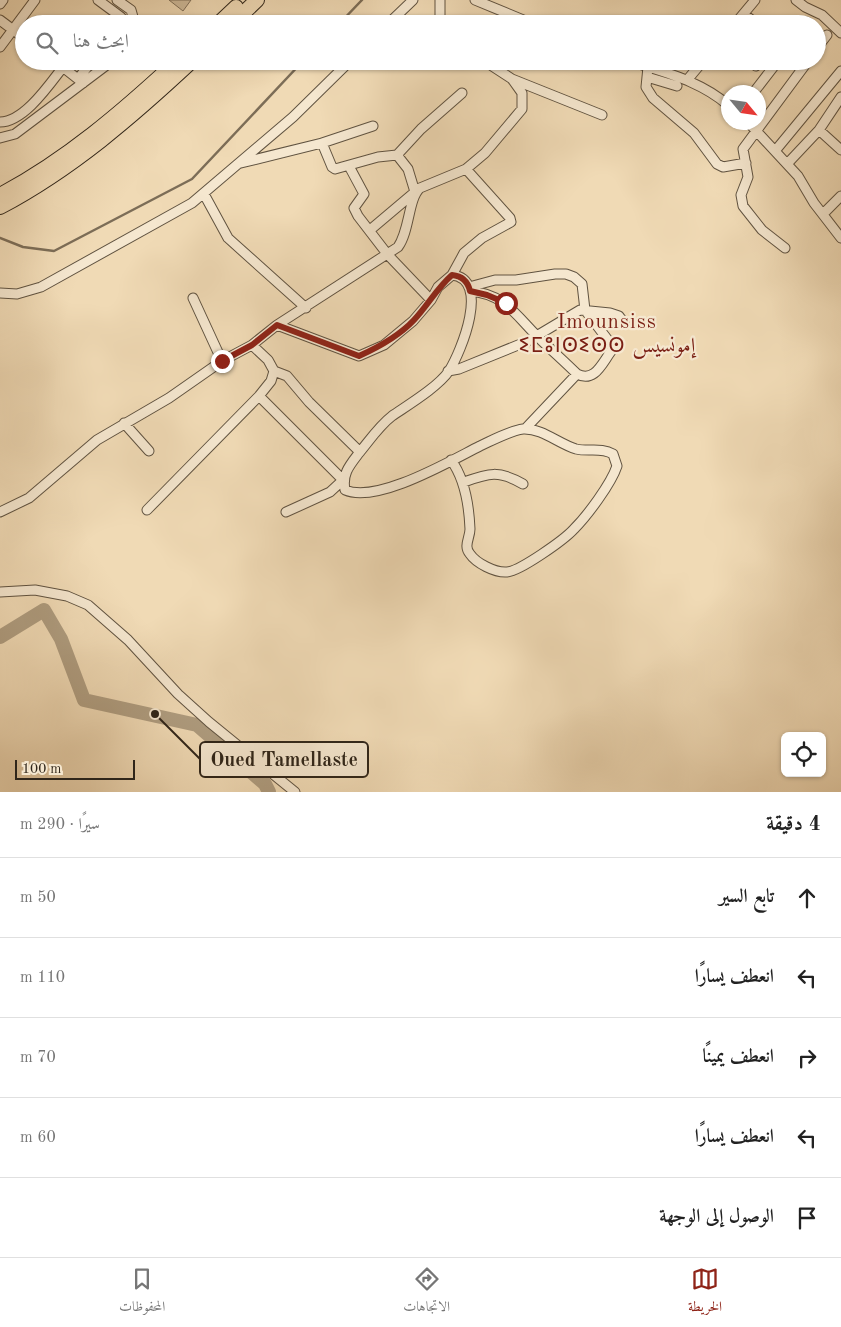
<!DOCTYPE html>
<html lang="ar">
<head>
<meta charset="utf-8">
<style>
  body { margin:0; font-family:"Old Standard TT",Amiri,"Noto Sans Tifinagh",serif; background:#f2f2f2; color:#222; direction:rtl }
  .controls { position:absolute; right:15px; bottom:15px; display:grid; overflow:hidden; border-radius:8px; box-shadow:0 1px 4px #0004 }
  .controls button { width:45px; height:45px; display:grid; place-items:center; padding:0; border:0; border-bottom:1px solid #e0e0e0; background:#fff; color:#222; font:25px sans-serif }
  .compass { position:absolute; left:721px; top:85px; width:45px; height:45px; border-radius:50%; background:#fff; box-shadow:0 1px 4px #0004; rotate:119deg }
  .scale { position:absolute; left:15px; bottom:12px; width:120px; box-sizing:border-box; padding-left:5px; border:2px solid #30261a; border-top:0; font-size:14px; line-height:18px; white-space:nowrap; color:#30261a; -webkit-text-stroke:4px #f5e7cf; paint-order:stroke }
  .stop { position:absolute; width:15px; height:15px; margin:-11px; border:4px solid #8f2418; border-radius:50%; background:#fff }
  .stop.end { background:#8f2418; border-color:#fff; box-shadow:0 1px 5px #0008 }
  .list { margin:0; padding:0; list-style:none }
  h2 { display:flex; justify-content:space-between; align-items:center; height:65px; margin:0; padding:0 20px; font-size:21px }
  h2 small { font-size:16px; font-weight:400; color:#767676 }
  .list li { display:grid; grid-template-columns:32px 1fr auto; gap:15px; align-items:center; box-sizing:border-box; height:80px; padding:0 20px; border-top:1px solid #e0e0e0 }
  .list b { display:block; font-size:19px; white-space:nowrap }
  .list em { font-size:16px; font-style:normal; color:#767676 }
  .icon { flex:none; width:28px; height:28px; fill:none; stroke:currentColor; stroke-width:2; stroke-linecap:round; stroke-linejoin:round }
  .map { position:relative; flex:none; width:841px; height:792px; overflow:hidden; direction:ltr }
  .search { position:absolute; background:#fff; box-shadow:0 1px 4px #0004; left:15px; right:15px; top:15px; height:55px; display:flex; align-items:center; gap:12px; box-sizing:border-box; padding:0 18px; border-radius:28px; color:#767676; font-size:19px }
  .sheet { height:465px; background:#fff }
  nav { display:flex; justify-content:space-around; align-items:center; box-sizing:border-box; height:70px; border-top:1px solid #e0e0e0; background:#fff; font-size:14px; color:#767676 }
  nav a { display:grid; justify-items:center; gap:2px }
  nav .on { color:#8f2418 }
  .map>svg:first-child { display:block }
  .green { fill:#cfbb9b; stroke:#80705a }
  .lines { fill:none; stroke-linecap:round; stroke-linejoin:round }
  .stream { stroke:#7c6d57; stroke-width:2.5 }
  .river { stroke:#af9d80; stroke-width:14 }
  .minor-casing { stroke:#605341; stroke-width:11 }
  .highway-casing { stroke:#30261a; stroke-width:16 }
  .minor { stroke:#f5e7cf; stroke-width:9 }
  .highway { stroke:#f0dab5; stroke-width:14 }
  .route { stroke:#8f2418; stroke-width:6 }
  .labels { text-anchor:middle; stroke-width:4.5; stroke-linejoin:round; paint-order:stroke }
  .quarter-label { font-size:21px; letter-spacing:1px; fill:#7a1f14; stroke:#f5e7cf }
  .leader { fill:none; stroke:#30261a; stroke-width:2 }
  .callout-dot { fill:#30261a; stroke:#f5e7cf; stroke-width:2 }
  .callout { fill:#f5e7cf; stroke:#30261a; stroke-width:2 }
  .callout-label { font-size:20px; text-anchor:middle; font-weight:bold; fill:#30261a }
</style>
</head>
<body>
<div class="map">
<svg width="841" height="792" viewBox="0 0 841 792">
  <rect width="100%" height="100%" fill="#f0dab5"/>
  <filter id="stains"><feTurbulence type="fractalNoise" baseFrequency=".004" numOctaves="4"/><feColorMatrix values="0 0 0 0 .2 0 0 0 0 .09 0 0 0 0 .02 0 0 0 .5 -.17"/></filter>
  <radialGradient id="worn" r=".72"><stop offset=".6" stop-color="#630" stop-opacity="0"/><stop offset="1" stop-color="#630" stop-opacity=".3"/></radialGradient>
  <path class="green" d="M 169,0 L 191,0 L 183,11 Z"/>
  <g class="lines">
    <path class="stream" d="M 339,24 L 362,0
      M 0,238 L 23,247 L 54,251 L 192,179 L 303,61"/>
    <path class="river" d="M 0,637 L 44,610 L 61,639 L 84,700 L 197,725 L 265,784 L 269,792"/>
    <g class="minor-casing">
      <path id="minor" d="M 98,0 L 121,17 L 120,24
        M 117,0 L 131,10 L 135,24
        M 475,0 L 533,24
        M 796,0 L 805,7 L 822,15 L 841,33
        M 0,4 L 3,0
        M 744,14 L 757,24
        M 0,20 L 24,38
        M 388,24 L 413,0
        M 440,24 L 440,0
        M 735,24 L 755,0
        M 806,24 L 807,22
        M 0,47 L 35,0
        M 817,48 L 827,35
        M 55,61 L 83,83
        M 630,61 C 665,73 699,80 728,105
        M 749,61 L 756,66
        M 648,67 L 646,87 L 653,98 L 694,133 L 717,164 L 723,167 L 746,163
        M 647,77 L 677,86
        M 78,79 L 92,61
        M 512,79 L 602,115
        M 688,79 L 703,61
        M 754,92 L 778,61
        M 0,122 C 24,122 49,85 63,67
        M 748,122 L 798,176 L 814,203 L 841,238
        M 819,130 L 841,150
        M 0,138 L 15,134 L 112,61
        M 322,143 L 373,126
        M 775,151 L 841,71
        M 241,163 L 322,143 L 332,167 L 335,169 L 378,157 L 397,155
        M 787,164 L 819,130 L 841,97
        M 349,166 L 364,194 L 354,208 L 358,216 L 388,255 L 431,300
        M 204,194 L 228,238 L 306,308
        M 823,214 L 841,196
        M 370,230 L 415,192 L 408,169 L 397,155 L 421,129 L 462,93
        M 785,248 L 762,230 L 743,206 L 741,195 L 748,177 L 743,149 L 808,61
        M 469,287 L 495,280 L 516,280 L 555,274 L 566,274 L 574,277 L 582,284 L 585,310 L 611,344 L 612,350 C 602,363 595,383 577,374 C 564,361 550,349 537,336 C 515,314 504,294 470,291
        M 0,293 L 17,294 L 41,287 L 192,203 L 293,117 L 350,61
        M 193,298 L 222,361 L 252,345
        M 277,325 L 359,356 L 384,345 L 413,321 L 431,300 L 438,287 L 452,275 L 464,253 L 482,238 L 511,222 L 510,218 L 466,169
        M 274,371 L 287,376 L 309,402 L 360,452
        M 448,371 L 459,369 L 528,341 L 580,310 L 610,313 L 619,316 L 624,323
        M 259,396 L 343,480 L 330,492 L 286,512
        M 124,423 L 149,451
        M 525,429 L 577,374
        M 451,460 C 465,479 469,505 470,529 C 470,538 463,546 470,554 C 476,563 495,573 507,572 C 520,571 564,540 574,529 C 587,516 611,484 617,466 L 613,454 C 601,447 589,452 576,449 C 559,444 542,428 523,429 C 509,431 493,440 480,446 C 450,461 377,504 345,490 C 342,474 349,466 359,453 C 369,441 379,426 392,416 C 408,405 438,387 449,371 C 461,352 491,279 452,275
        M 464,482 C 489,473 499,470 523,484
        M 147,510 L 259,396 L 271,381 L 274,371 L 268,360 L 252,345 L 277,325 L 398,247 C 410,230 408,199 420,188 L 466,169 L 485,153 L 522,109 L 522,93 L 512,79 L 489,64 L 474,61
        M 0,512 L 29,498 L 97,440 L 169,398 L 222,361
        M 0,592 L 35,590 L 67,596 L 88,605 L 128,640 L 178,694 L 209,722 L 295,792"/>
    </g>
    <g class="highway-casing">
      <path id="highway" d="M 218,24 L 236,7
        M 232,24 L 257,0
        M 0,195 C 66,160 122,112 177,61
        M 0,207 C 72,169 133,116 192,61"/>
    </g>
    <use href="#minor" class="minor"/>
    <use href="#highway" class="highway"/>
  </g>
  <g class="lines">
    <path class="route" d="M 222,361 L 252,345 L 277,325 L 359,356 C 379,347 399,336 414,320 C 428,305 437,288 452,275 C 462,276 468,282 470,291 L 487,295 L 506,303"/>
  </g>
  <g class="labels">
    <g class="quarter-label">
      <text x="607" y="328">Imounsiss<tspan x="607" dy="24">ⵉⵎⵓⵏⵙⵉⵙⵙ إمونسيس</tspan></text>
    </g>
  </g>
  <path class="leader" d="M155 714L200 759"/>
  <circle class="callout-dot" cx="155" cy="714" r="5"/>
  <rect class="callout" x="200" y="742" width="168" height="35" rx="5"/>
  <g class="callout-label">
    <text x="284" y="766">Oued Tamellaste</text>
  </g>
  <rect width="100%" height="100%" filter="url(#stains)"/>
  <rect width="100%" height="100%" fill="url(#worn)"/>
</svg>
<div class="controls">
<button><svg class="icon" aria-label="locate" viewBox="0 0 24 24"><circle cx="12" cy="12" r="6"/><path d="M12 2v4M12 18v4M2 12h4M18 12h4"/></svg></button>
</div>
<svg class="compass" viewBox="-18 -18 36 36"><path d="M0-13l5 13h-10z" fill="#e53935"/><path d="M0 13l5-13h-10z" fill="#767676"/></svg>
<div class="scale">100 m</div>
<div class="stop" style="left:506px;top:303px"></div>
<div class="stop end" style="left:222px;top:361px"></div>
<div class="search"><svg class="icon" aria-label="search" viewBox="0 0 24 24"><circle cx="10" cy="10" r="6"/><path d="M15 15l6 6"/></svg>ابحث هنا</div>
</div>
<section class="sheet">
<h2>4 دقيقة<small>سيرًا · 290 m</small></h2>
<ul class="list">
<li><svg class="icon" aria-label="ahead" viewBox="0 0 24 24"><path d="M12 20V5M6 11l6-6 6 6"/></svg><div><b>تابع السير</b></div><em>50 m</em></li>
<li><svg class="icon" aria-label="left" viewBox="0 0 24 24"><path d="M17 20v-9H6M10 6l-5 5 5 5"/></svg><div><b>انعطف يسارًا</b></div><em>110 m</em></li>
<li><svg class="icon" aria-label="right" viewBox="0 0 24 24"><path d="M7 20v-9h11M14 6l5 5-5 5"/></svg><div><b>انعطف يمينًا</b></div><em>70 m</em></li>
<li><svg class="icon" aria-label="left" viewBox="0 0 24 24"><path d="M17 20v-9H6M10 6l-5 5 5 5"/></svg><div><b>انعطف يسارًا</b></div><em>60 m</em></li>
<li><svg class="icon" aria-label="arrive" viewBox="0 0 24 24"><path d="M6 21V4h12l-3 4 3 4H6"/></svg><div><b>الوصول إلى الوجهة</b></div></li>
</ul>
</section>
<nav>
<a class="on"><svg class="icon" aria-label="map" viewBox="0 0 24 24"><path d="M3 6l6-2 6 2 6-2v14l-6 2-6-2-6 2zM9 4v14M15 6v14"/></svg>الخريطة</a>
<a><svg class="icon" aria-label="directions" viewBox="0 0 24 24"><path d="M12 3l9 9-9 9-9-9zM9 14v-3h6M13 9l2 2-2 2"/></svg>الاتجاهات</a>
<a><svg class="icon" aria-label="saved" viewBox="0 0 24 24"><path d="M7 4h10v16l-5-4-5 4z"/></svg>المحفوظات</a>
</nav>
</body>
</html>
